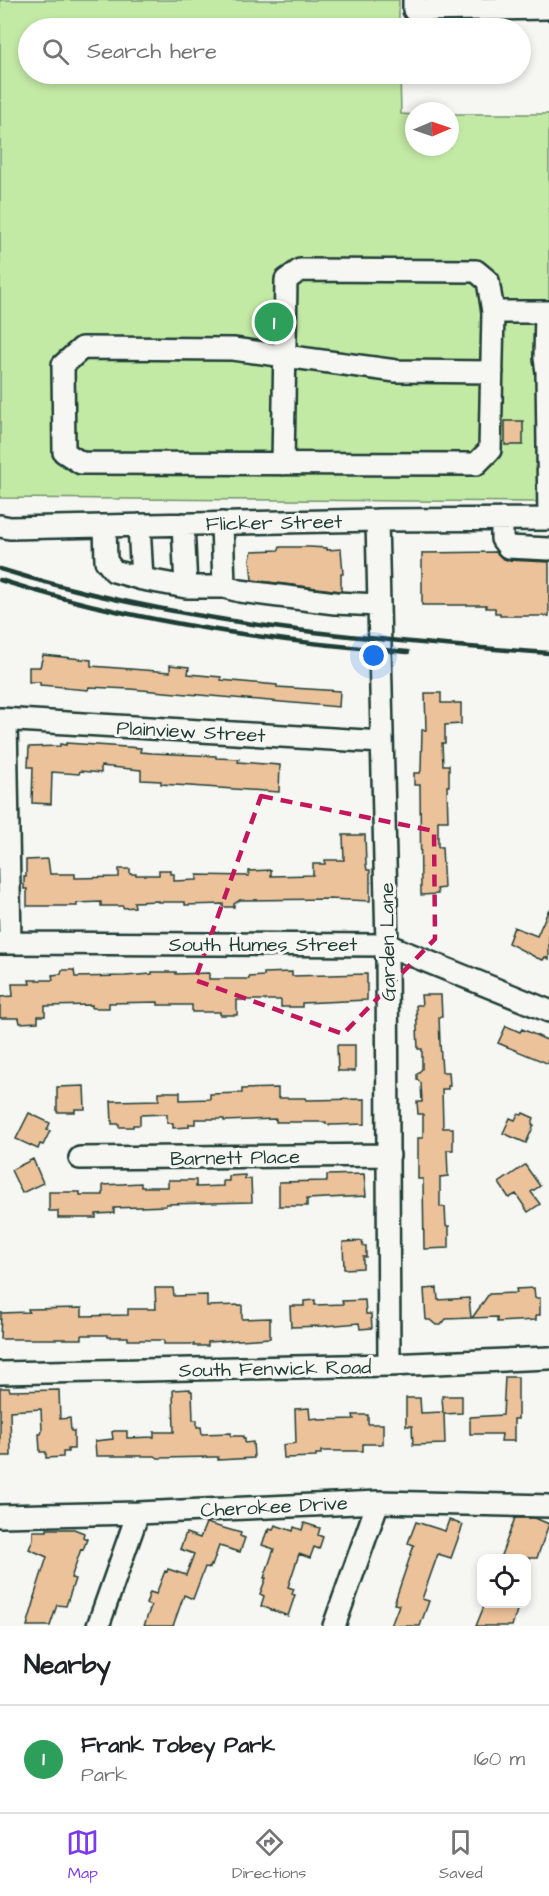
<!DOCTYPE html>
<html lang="en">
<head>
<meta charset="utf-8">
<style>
  body { margin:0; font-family:"Architects Daughter",sans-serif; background:#f2f2f2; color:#202124 }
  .controls { position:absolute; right:18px; bottom:18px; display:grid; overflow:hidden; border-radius:12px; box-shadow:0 3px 9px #0003 }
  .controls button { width:54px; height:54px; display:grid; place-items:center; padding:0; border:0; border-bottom:2px solid #e0e0e0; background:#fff; color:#202124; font:30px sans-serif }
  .compass { position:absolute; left:405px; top:102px; width:54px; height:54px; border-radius:50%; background:#fff; box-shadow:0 3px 9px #0003; rotate:88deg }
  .you { position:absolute; left:374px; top:656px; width:21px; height:21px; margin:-15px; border:4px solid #fff; border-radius:50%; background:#1a73e8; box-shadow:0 0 0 9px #1a73e833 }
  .badge { display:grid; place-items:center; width:39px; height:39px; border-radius:50%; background:#7c3aed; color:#fff; font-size:20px; font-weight:700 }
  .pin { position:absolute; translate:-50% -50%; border:3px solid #fff; box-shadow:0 2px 6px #0006 }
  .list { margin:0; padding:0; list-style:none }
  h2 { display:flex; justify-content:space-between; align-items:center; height:78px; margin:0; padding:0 24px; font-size:26px }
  h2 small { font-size:20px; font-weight:400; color:#757577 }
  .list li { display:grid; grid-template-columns:39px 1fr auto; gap:18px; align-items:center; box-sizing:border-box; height:108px; padding:0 24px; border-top:2px solid #e0e0e0 }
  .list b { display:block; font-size:22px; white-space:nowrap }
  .list p { margin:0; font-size:20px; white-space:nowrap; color:#757577 }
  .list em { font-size:20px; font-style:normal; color:#757577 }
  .icon { flex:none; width:33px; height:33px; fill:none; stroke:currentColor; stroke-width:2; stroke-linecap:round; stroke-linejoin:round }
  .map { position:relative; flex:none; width:549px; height:1626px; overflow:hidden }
  .search { position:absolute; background:#fff; box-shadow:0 3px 9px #0003; left:18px; right:18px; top:18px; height:66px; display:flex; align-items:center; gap:15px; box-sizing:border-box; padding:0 21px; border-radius:33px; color:#757577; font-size:22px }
  .sheet { height:186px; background:#fff }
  nav { display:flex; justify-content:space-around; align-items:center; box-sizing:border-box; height:84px; border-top:2px solid #e0e0e0; background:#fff; font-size:16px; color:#757577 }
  nav a { display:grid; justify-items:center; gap:3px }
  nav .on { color:#7c3aed }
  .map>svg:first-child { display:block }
  .green { fill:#c3eaa5; stroke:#71946c; stroke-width:1.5 }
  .building { fill:#ecc29b; stroke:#1f3d34; stroke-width:1.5 }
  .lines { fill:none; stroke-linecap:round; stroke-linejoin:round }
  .minor-casing { stroke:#1f3d34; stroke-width:26 }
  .minor { stroke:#f6f6f2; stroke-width:21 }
  .rail { stroke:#1f3d34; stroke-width:4.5 }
  .marked { fill:none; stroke:#c2185b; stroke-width:4.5; stroke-dasharray:12 8; stroke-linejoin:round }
  .labels { text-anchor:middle; stroke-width:6; stroke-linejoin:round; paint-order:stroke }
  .street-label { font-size:20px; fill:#1f3d34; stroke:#f6f6f2 }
</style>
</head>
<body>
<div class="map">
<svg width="549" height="1626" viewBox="0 0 549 1626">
  <rect width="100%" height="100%" fill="#f6f6f2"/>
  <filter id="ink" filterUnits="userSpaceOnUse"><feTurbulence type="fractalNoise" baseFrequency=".0167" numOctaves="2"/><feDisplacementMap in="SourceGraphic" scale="12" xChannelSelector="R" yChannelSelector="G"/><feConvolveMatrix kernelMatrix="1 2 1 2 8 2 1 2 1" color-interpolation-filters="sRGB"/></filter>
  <g filter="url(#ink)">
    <path class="green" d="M 0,0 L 399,0 L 399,28 L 28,28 L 28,74 L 400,74 L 401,114 L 414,115 L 414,147 L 450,147 L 450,114 L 549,114 L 549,502 L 0,498 Z"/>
    <path class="building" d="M 505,421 L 523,421 L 523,445 L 505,445 Z
      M 280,547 L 309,547 L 327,548 L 327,550 L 341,549 L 343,574 L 341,574 L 341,591 L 252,580 L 250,559 L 252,551 L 279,550 Z
      M 496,552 L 502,558 L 507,560 L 549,562 L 549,616 L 500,616 L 500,613 L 495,613 L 495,608 L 486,608 L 486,605 L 422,605 L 422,553 Z
      M 43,655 L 91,660 L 91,666 L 170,672 L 170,665 L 189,667 L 188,674 L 221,677 L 221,680 L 277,685 L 277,687 L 340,691 L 339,707 L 130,689 L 89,687 L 88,690 L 64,688 L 65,687 L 40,685 L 40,682 L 29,682 L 29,667 L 40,667 Z
      M 425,693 L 441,693 L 441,703 L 461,703 L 461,724 L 445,725 L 445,743 L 442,743 L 443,765 L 449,765 L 449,786 L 447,786 L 448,821 L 438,821 L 438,847 L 442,847 L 444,888 L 437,889 L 438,894 L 421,895 L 420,785 L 414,785 L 414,773 L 420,773 L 421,770 L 422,730 L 426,730 Z
      M 66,743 L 141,748 L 140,752 L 152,753 L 216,756 L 216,758 L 239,759 L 238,762 L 280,765 L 279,792 L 161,784 L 161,781 L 141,780 L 141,770 L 101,766 L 101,773 L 80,771 L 79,774 L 52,772 L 51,804 L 32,803 L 33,767 L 28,767 L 29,747 L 60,746 L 60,744 L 66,745 Z
      M 343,835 L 365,835 L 366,865 L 367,870 L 370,870 L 370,901 L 329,899 L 240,900 L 234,904 L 234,907 L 223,907 L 223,904 L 185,905 L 185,902 L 158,902 L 158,901 L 134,902 L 135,907 L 123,908 L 123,906 L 101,906 L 101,902 L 77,903 L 77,906 L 27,906 L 27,889 L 24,889 L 24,877 L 26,877 L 26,860 L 48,859 L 50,874 L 75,874 L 75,878 L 76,878 L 119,877 L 119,869 L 130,869 L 130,874 L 136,874 L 136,875 L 159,875 L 159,870 L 170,870 L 170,874 L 174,874 L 174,881 L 197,880 L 197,875 L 249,876 L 249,871 L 271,870 L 271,876 L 313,875 L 313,864 L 325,864 L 325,860 L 344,860 Z
      M 549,909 L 549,959 L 545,957 L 543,960 L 537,958 L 508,943 L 514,927 L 537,936 Z
      M 62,970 L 74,970 L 75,977 L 125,976 L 152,974 L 152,972 L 176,972 L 176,974 L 209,973 L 209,979 L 249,979 L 249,977 L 264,976 L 264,973 L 292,972 L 292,976 L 367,974 L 367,1000 L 302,1003 L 302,1007 L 281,1007 L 281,1000 L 237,1000 L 237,1015 L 220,1015 L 220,1012 L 192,1012 L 192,1005 L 158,1005 L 158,1002 L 109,1003 L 109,1008 L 92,1008 L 92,1005 L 45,1006 L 45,1016 L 38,1016 L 38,1022 L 20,1023 L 19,1018 L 0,1018 L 0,997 L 13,996 L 12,984 L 30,984 L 29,980 L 53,980 L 52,975 L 61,974 Z
      M 421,995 L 441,995 L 442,1017 L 439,1017 L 440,1043 L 442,1072 L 449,1072 L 450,1086 L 448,1086 L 448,1089 L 442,1089 L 443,1128 L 453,1128 L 453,1150 L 447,1150 L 448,1176 L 440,1177 L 440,1207 L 445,1207 L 446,1226 L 449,1226 L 449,1248 L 424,1249 L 423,1179 L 418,1179 L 418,1138 L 423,1138 L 423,1114 L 418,1114 L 417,1102 L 422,1102 L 421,1083 L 417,1079 L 417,1074 L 422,1069 L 422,1049 L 418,1049 L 416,1005 L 422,1005 Z
      M 506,1026 L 520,1032 L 522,1029 L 549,1041 L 549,1064 L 498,1043 Z
      M 337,1045 L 355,1045 L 355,1071 L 338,1071 Z
      M 84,1086 L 85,1109 L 75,1109 L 75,1112 L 57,1112 L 57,1087 Z
      M 278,1088 L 278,1098 L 305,1098 L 306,1100 L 365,1099 L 365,1124 L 330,1125 L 326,1124 L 326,1122 L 276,1122 L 276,1119 L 224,1121 L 224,1119 L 195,1119 L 195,1124 L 189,1124 L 189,1127 L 173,1128 L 173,1123 L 167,1123 L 167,1114 L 140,1115 L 140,1125 L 133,1125 L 133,1127 L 119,1127 L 119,1124 L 112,1124 L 111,1101 L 159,1100 L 159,1092 L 180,1092 L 180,1100 L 210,1099 L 210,1094 L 242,1093 L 242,1089 Z
      M 29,1113 L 50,1123 L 47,1130 L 50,1131 L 43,1145 L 40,1144 L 38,1149 L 16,1139 Z
      M 523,1113 L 534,1118 L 532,1124 L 534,1125 L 526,1143 L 503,1133 L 510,1118 L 515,1120 L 518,1114 L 522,1115 Z
      M 33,1159 L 43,1183 L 22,1193 L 11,1170 Z
      M 525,1165 L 540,1186 L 531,1192 L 540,1204 L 528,1212 L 516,1194 L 509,1198 L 499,1183 Z
      M 364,1174 L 366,1196 L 307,1199 L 307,1206 L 279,1206 L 279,1182 L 327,1181 L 327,1175 Z
      M 245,1175 L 245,1179 L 251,1179 L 252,1202 L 166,1204 L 166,1206 L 114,1208 L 114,1213 L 96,1214 L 96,1218 L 58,1218 L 58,1211 L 49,1211 L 49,1192 L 80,1192 L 80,1195 L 103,1195 L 103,1185 L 141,1183 L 141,1187 L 168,1187 L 168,1180 L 196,1180 L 196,1187 L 223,1186 L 223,1181 L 229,1181 L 229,1176 Z
      M 362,1241 L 363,1246 L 366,1246 L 366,1257 L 363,1257 L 363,1268 L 344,1269 L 343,1242 Z
      M 155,1288 L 173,1288 L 174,1296 L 207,1295 L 207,1306 L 242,1305 L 242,1319 L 270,1318 L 270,1338 L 208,1342 L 208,1346 L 194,1346 L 194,1344 L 164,1344 L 164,1340 L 128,1340 L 128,1337 L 107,1337 L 107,1335 L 82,1335 L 82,1339 L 0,1339 L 1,1313 L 29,1312 L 28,1309 L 82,1308 L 82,1316 L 128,1315 L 128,1309 L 156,1309 Z
      M 437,1288 L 438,1300 L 469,1298 L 471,1318 L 446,1319 L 441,1325 L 436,1325 L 430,1320 L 426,1320 L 424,1289 Z
      M 534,1288 L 535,1298 L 540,1298 L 540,1315 L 536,1315 L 536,1320 L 497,1322 L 497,1317 L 472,1318 L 489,1294 L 517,1293 L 516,1289 Z
      M 315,1300 L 315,1305 L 343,1304 L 342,1301 L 365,1300 L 366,1314 L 371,1314 L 372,1328 L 360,1329 L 359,1323 L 324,1326 L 291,1327 L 290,1306 L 304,1306 L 304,1301 Z
      M 505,1377 L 518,1377 L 518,1419 L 514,1419 L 514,1441 L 501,1441 L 502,1434 L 470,1434 L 470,1417 L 503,1415 Z
      M 0,1388 L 9,1388 L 10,1391 L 59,1390 L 60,1419 L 70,1418 L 71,1431 L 74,1431 L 74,1449 L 68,1449 L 68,1452 L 63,1452 L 63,1457 L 46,1458 L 46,1452 L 40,1452 L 39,1434 L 41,1434 L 42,1431 L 41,1409 L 10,1411 L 11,1456 L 0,1456 Z
      M 190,1389 L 190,1391 L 192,1391 L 193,1420 L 197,1420 L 197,1427 L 201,1427 L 202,1434 L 231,1433 L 231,1436 L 243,1436 L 243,1438 L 245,1438 L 245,1443 L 253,1442 L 254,1458 L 218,1460 L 218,1457 L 213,1457 L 158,1458 L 155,1456 L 96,1456 L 95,1441 L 113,1439 L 112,1432 L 114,1431 L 127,1431 L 127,1438 L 154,1437 L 154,1432 L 174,1432 L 173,1390 Z
      M 442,1396 L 462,1396 L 462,1413 L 444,1414 L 445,1444 L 413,1445 L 412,1426 L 406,1426 L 406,1398 L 420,1398 L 421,1413 L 443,1412 Z
      M 309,1408 L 310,1419 L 318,1418 L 318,1420 L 354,1419 L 353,1415 L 368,1415 L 368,1424 L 383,1424 L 383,1444 L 363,1444 L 363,1451 L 321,1451 L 321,1454 L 316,1454 L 316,1457 L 284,1458 L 283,1445 L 296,1443 L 295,1409 Z
      M 515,1518 L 535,1518 L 549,1524 L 537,1558 L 500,1558 Z
      M 449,1520 L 463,1525 L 451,1558 L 438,1554 L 422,1599 L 429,1601 L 420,1626 L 391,1626 L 399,1605 L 394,1604 L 414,1545 L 408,1543 L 416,1522 L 445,1531 Z
      M 206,1523 L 241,1533 L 240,1536 L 245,1538 L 240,1552 L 219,1546 L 212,1566 L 211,1565 L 210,1568 L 205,1567 L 193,1599 L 184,1595 L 173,1626 L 144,1626 L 151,1606 L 146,1604 L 150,1592 L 156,1594 L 165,1571 L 167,1572 L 168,1569 L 186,1575 L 194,1554 L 180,1549 L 186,1533 L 200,1538 Z
      M 304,1523 L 320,1528 L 318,1535 L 323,1537 L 319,1549 L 314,1547 L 310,1558 L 299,1554 L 288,1587 L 294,1589 L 292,1594 L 295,1595 L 288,1616 L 261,1606 L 264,1596 L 260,1594 L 266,1578 L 264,1578 L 274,1549 L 262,1545 L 267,1531 L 269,1532 L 269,1529 L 273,1530 L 275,1525 L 293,1531 L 294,1527 L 302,1530 Z
      M 47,1529 L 74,1529 L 84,1533 L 83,1537 L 87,1539 L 83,1550 L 81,1549 L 71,1578 L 75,1579 L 66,1606 L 57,1605 L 50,1626 L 27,1626 L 35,1599 L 34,1597 L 47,1557 L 29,1549 L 33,1539 L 33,1531 L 47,1531 Z
      M 485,1604 L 519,1604 L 512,1626 L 476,1626 Z"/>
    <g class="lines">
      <g class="minor-casing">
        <path id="minor" d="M 414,0 L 414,10 L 549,8
          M 493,312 L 549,312
          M 546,312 L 545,358 L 547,372 L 549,519
          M 283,464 L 286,280 L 300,270 L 476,271 L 488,281 L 493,312 L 490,450 L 476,464 L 81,463 L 64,452 L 63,365 L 82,348 L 233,349 L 396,371 L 492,372
          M 502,519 L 502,539 L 508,547 L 549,549
          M 377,520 L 387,945 L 389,1365
          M 222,523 L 224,587
          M 183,524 L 186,587
          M 139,525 L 142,579
          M 0,526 L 10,528 L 377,520 L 549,519
          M 105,526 L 106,561 L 114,571 L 142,579 L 186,587 L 224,587 L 240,591 L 271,595 L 335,603 L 379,605
          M 0,719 L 382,742
          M 6,720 L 10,943
          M 0,943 L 387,945 L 549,1011
          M 80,1158 L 389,1155
          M 0,1373 L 389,1365 L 549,1358
          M 0,1516 L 138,1513 L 378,1502 L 549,1506
          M 98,1626 L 138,1513
          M 334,1626 L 378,1502"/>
      </g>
      <use href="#minor" class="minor"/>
      <path class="rail" d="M 0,569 C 178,624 364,640 549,653
        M 0,580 C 132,622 271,642 408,652"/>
    </g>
  </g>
  <path class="marked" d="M 261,796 L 434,831 L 435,939 L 343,1034 L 195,980 Z"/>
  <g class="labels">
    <g class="street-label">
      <text transform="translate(274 522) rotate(-1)" y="7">Flicker Street</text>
      <text transform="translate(191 731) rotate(3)" y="7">Plainview Street</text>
      <text transform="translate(387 942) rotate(-91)" y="7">Garden Lane</text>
      <text x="263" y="951">South Humes Street</text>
      <text transform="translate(235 1157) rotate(-1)" y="7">Barnett Place</text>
      <text transform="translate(275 1368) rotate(-1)" y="7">South Fenwick Road</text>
      <text transform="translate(274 1506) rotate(-3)" y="7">Cherokee Drive</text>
    </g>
  </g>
</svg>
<div class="controls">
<button><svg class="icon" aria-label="locate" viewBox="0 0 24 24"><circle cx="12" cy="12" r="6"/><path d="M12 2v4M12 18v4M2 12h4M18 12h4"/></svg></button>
</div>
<svg class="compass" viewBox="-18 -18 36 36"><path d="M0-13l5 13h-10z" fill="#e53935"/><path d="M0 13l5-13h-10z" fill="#757577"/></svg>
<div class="you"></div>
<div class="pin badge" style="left:274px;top:322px;background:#2e9e5b">1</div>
<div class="search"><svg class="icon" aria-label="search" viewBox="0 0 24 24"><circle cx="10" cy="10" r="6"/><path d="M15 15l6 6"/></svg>Search here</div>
</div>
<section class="sheet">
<h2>Nearby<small></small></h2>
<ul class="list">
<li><span class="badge" style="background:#2e9e5b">1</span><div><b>Frank Tobey Park</b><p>Park</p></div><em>160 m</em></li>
</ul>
</section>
<nav>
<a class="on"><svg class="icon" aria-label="map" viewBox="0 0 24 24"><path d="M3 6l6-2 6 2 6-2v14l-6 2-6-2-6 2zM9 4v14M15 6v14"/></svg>Map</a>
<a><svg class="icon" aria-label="directions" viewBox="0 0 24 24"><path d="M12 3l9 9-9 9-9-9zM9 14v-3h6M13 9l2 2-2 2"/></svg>Directions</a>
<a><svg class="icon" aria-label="saved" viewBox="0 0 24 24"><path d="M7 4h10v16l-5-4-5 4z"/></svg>Saved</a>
</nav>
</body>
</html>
